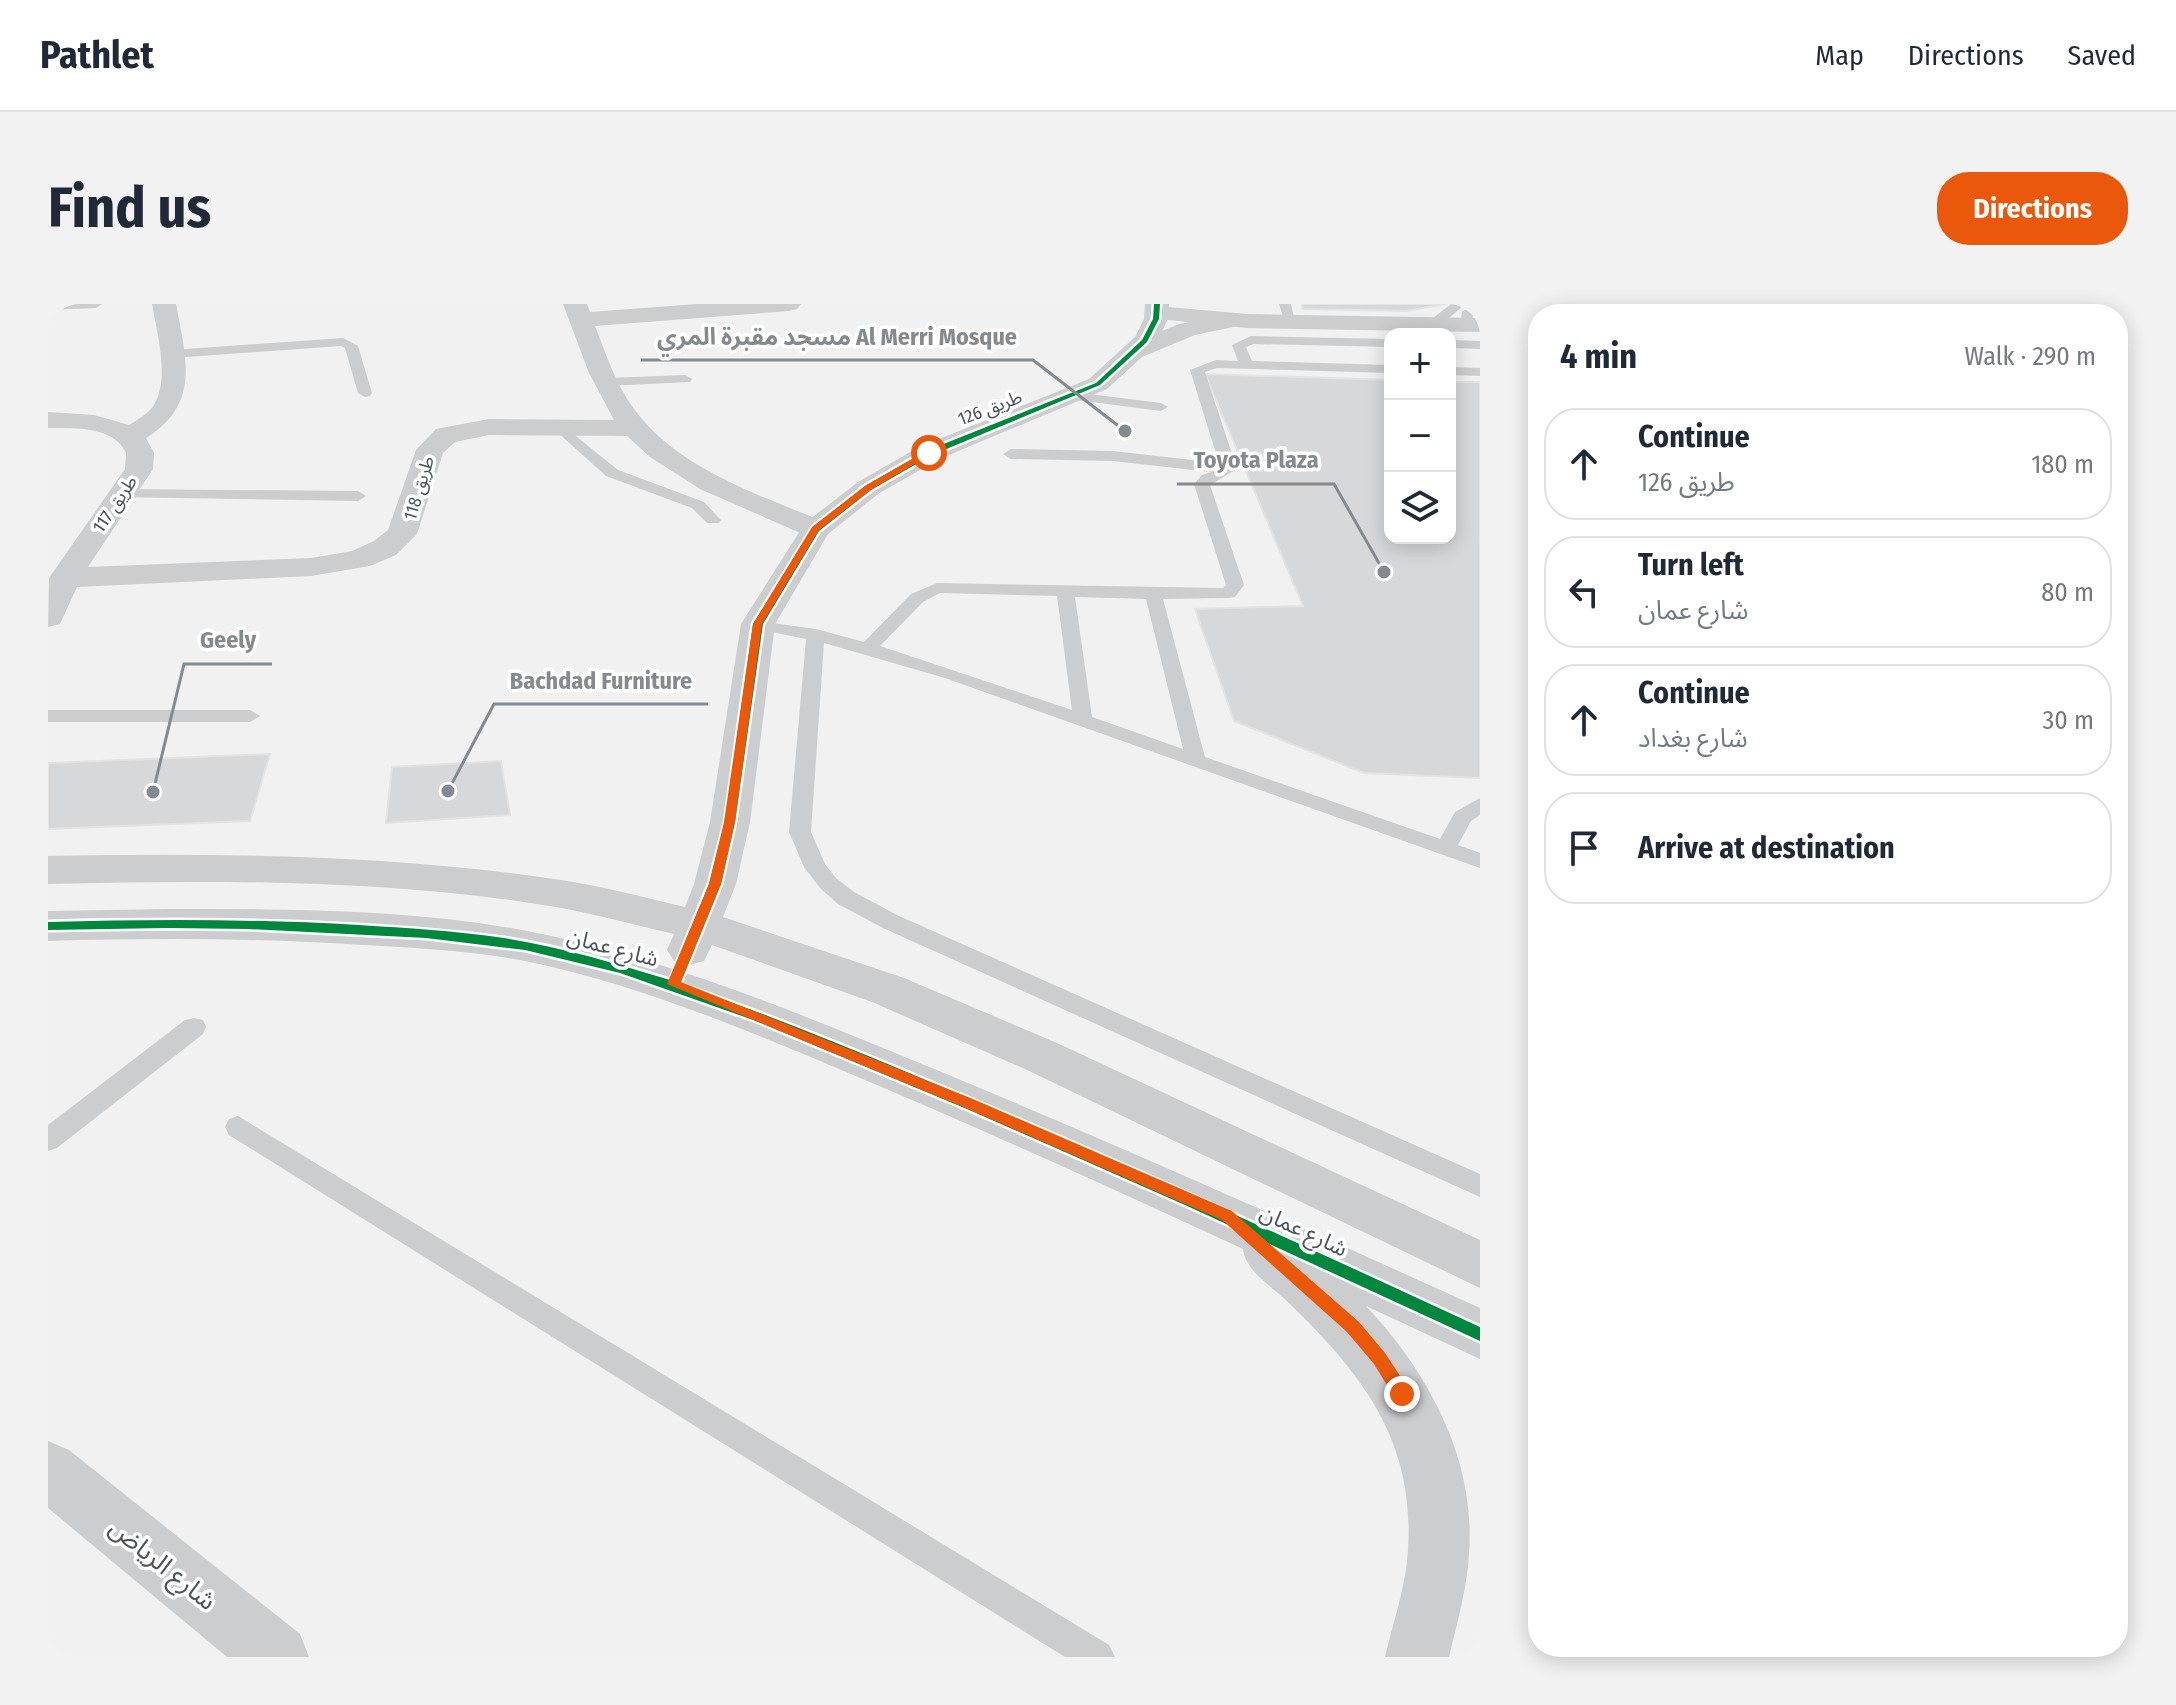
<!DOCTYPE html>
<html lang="en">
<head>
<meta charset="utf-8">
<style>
  body { margin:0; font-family:"Fira Sans Condensed","Noto Sans Arabic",sans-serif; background:#f2f2f3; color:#1f2937 }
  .controls { position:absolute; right:24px; top:24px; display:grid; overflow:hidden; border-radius:16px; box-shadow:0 4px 20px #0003 }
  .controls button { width:72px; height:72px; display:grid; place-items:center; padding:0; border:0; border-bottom:2px solid #e0e1e3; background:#fff; color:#1f2937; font:40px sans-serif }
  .stop { position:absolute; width:24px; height:24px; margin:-18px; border:6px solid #ea580c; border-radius:50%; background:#fff }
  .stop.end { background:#ea580c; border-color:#fff; box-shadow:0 2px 8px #0008 }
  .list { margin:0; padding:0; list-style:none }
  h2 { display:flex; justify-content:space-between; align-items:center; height:104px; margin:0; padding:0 32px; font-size:34px }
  h2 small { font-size:26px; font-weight:400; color:#747a83 }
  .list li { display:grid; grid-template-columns:52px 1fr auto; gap:24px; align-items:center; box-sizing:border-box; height:112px; margin:0 16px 16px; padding:0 16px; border:2px solid #e0e1e3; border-radius:32px }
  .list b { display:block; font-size:30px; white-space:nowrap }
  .list p { margin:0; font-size:26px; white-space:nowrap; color:#747a83 }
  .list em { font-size:26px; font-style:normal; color:#747a83 }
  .icon { flex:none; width:44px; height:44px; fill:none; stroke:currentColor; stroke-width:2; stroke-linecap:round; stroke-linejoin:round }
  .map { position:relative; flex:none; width:1432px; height:1353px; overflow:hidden; border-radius:32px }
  header { display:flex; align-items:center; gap:48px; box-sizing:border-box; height:112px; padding:0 40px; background:#fff; border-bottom:2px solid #e0e1e3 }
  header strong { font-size:38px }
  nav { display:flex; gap:44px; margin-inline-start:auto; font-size:28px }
  .intro { display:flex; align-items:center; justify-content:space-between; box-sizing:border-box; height:192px; padding:0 48px }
  h1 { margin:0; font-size:56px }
  .button { padding:20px 36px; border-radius:32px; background:#ea580c; color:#fff; font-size:28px; font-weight:700 }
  main { display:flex; gap:48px; padding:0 48px }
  aside { flex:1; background:#fff; border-radius:32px; box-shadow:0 4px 20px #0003 }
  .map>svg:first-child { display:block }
  .building { fill:#d7d8d9; stroke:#e3e3e4; stroke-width:2 }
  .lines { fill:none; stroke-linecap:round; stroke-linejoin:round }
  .lane { fill:#cbcdcf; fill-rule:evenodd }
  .street { fill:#cbcdcf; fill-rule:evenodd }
  .secondary { fill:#cccdcf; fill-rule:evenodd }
  .cycleway-casing { stroke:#fff; stroke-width:5 }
  .cycleway { fill:#00873e; fill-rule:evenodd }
  .route { fill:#ea580c }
  .labels { text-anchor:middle; stroke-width:7; stroke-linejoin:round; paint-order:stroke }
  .far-street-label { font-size:18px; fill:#4a545b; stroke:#fff }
  .street-label { font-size:22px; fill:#4a545b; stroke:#fff }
  .near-street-label { font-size:26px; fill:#4a545b; stroke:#fff }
  .leader { fill:none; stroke:#848b90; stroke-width:3 }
  .callout-dot { fill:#848b90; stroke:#fff; stroke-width:3 }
  .callout-label { font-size:24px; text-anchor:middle; font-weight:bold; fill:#848b90; stroke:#fff; stroke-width:7; stroke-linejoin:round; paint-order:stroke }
</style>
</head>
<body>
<header>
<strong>Pathlet</strong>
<nav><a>Map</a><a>Directions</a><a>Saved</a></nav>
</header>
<div class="intro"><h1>Find us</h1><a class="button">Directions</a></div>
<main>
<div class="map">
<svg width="1432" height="1353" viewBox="0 0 1432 1353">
  <rect width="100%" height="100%" fill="#f1f1f1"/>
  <path class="building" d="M 1254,0 L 1398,0 L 1358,7 L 1255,5 Z
    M 1157,70 L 1342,76 L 1342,234 L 1402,234 L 1402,78 L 1432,78 L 1432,474 L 1316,469 L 1186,417 L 1147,305 L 1255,302 Z
    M 222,450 L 202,517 L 0,525 L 0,459 Z
    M 453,457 L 462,511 L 338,519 L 344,463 Z"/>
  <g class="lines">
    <path class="lane" d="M 0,0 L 54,0 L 48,4 L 0,6 Z
      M 1231,0 L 1243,0 L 1247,18 L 1237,18 Z
      M 1403,0 L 1417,0 L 1391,23 L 1381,23 L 1381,17 Z
      M 1432,1 L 1432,9 L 1425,12 L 1422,24 L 1412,24 L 1414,7 Z
      M 1203,32 L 1342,35 L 1342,43 L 1205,40 L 1198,43 L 1204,57 L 1342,61 L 1342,69 L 1169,64 L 1157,68 L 1189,165 L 1162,181 L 1196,281 L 1187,293 L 1181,294 L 1115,295 L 1157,453 L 1392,535 L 1407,508 L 1432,494 L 1432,511 L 1423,517 L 1410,541 L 1432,549 L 1432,564 L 897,374 L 776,339 L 763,528 L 777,560 L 788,574 L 806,588 L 851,612 L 1432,870 L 1432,893 L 835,624 L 790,600 L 772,584 L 756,563 L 741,528 L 758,335 L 704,324 L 701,320 L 704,316 L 768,325 L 816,338 L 863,290 L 889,279 L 1175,284 L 1178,281 L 1146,180 L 1154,171 L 1163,168 L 1065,157 L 963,155 L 955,150 L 963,145 L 1065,147 L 1171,159 L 1142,66 L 1168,56 L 1190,57 L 1184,41 ZM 892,289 L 1009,292 L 1024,406 L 832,342 L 875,298 ZM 1027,293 L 1098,295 L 1135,445 L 1044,413 Z
      M 295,34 L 310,42 L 324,89 L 322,92 L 317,93 L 310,89 L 297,44 L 293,42 L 124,54 L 117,50 L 124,46 Z
      M 1402,36 L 1432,37 L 1432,45 L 1402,44 Z
      M 1402,63 L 1432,64 L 1432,72 L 1402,71 Z
      M 637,71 L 644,75 L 642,78 L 559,82 L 552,78 L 559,74 Z
      M 1026,88 L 1113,99 L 1120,103 L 1113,107 L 1021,95 L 1021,89 Z
      M 513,120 L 570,166 L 656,198 L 673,216 L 671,219 L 659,219 L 644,204 L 558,172 L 508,127 L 508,121 Z
      M 74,185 L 310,187 L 318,192 L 310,197 L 68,193 L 68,187 Z
      M 0,406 L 202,406 L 212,412 L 202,418 L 0,418 Z
      M 146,714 L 155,716 L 158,723 L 155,730 L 9,844 L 0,847 L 0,821 L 137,716 Z
      M 190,812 L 1061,1341 L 1067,1353 L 1017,1353 L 181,831 L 177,823 L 181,815 Z"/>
    <path class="street" d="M 104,0 L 128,0 C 138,54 153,100 98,134 L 106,149 L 105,165 L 40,263 L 263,254 L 304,247 L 326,237 L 340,226 L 368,146 L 388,125 L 441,115 L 566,116 L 541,69 L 515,0 L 539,0 L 542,8 L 649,0 L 753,0 L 749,5 L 741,7 L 547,22 C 558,50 568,81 586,105 C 631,166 712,191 779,219 L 783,225 L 779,231 L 768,234 L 757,231 L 652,185 L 602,153 L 579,132 L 441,131 L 407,138 L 395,149 L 369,230 L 348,251 L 322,262 L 263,272 L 29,283 L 12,320 L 0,323 L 1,274 L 77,165 L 78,149 C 66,122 26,124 0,124 L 0,108 L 46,111 L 81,121 C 89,116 100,110 106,101 C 122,74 109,29 104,0 Z
      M 1109,2 L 1199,10 L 1432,14 L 1432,28 L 1199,24 L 1101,14 L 1097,9 L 1101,4 Z
      M 0,1137 L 21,1146 L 252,1330 L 261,1353 L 179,1353 L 0,1204 Z"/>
    <path class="secondary" d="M 1097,0 L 1121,0 L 1120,15 L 1114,27 L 1131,20 L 1187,9 L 1195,11 L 1199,16 L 1195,21 L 1147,31 L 1094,53 L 1059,85 L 891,155 L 830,190 L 780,230 L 727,320 L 702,518 L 688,580 L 675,613 L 856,674 L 1009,739 L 1432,936 L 1432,984 L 977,765 L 824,698 L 664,641 L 656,657 L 641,661 L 626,657 L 619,646 L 626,630 C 587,621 547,610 508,603 C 340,575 169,576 0,580 L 0,552 C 169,549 338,550 506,575 C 550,581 594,593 637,603 L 646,580 L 662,518 L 693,320 L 757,219 L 810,178 L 871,143 L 1041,75 L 1087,33 L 1096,15 Z
      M 120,605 C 237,605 359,605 474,626 C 620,653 759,713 896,769 C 1076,844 1254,923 1432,1004 L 1432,1055 L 1318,1002 C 1381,1069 1428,1156 1421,1250 C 1419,1285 1409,1319 1401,1353 L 1337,1353 C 1345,1318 1358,1282 1360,1246 C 1367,1137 1315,1071 1241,999 C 1225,983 1197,967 1195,945 C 1063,884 932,824 798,768 C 694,724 589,680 477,657 C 424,647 369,644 315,641 C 210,634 105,634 0,637 L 0,607 Z"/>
    <g class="cycleway-casing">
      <path id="cycleway" d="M 1106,0 L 1112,0 L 1111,15 L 1099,38 L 1052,81 L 884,151 L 823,186 L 771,227 L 715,320 L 687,518 L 673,580 L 632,680 C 742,718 850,764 958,810 C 1117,878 1275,950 1432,1023 L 1432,1037 L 1137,901 L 919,805 L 708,717 L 572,669 L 477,646 L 378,634 L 199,625 L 120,624 L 0,626 L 0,618 C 104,615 207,615 311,621 C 359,624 408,627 456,634 C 513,643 567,659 622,676 L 661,580 L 677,518 L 705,320 L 765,223 L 817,182 L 878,147 L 1048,79 L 1094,36 L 1105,15 Z"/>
    </g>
    <use href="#cycleway" class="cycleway"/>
  </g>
  <path class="route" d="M 878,147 L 885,149 L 823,186 L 771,226 L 714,320 L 687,518 L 673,580 L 633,678 L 925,795 L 1184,907 L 1311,1018 L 1337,1049 L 1360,1084 L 1363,1090 L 1360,1096 L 1348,1096 L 1326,1060 L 1299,1028 L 1174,916 L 915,803 L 619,680 L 661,580 L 676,518 L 705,320 L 764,223 L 817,182 Z"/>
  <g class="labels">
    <g class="far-street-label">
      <text transform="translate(942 104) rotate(-21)" y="6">طريق 126</text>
      <text transform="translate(371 184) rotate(-73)" y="6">طريق 118</text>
      <text transform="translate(67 200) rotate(-56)" y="6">طريق 117</text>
    </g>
    <g class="street-label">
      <text transform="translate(565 643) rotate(15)" y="8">شارع عمان</text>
      <text transform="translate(1256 926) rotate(25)" y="8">شارع عمان</text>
    </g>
    <g class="near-street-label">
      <text transform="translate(115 1260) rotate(39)" y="9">شارع الرياض</text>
    </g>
  </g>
  <path class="leader" d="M1077 127L985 56H593M1336 268L1286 180H1129M105 488L136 360H224M400 487L446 400H660"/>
  <g class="callout-dot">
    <circle cx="1077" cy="127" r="8"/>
    <circle cx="1336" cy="268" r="8"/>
    <circle cx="105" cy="488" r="8"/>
    <circle cx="400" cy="487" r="8"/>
  </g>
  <g class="callout-label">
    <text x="789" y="41">مسجد مقبرة المري Al Merri Mosque</text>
    <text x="1208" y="164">Toyota Plaza</text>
    <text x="180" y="344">Geely</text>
    <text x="553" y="385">Bachdad Furniture</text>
  </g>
</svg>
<div class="controls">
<button>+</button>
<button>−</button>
<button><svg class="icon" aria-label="layers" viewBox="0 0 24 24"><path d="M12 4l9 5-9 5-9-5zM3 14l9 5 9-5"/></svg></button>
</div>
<div class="stop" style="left:881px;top:149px"></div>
<div class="stop end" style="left:1354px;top:1090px"></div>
</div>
<aside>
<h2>4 min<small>Walk · 290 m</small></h2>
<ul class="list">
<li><svg class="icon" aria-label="ahead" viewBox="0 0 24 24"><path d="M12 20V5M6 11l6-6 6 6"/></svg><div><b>Continue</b><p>طريق 126</p></div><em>180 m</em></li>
<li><svg class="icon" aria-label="left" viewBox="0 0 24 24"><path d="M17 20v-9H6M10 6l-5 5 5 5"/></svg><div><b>Turn left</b><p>شارع عمان</p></div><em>80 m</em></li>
<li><svg class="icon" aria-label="ahead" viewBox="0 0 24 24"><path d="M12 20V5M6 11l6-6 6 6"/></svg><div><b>Continue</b><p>شارع بغداد</p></div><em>30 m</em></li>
<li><svg class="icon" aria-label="arrive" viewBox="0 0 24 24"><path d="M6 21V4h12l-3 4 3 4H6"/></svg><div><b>Arrive at destination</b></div></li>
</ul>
</aside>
</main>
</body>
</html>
